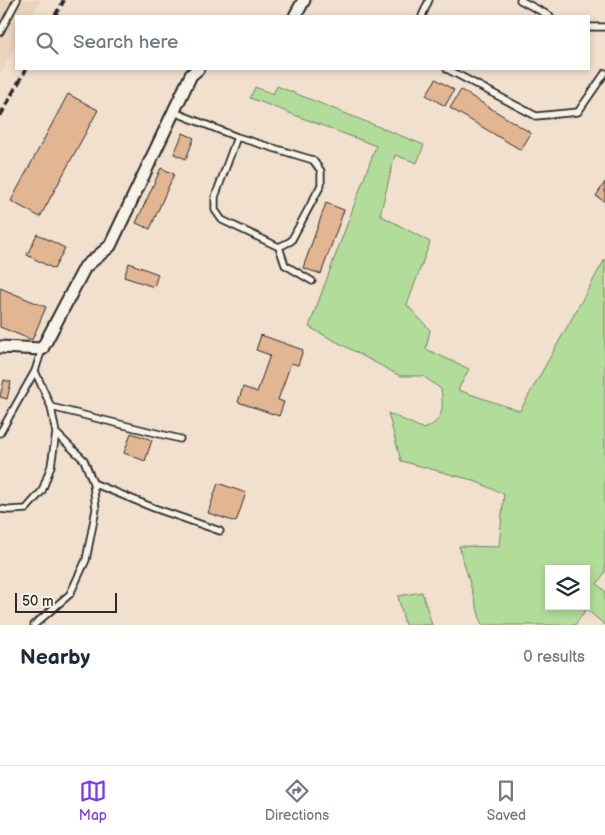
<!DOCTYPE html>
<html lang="en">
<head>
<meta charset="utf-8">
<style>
  body { margin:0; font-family:"Balsamiq Sans",sans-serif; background:#f2f2f3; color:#1f2937 }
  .controls { position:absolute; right:15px; bottom:15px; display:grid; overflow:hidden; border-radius:0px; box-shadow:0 2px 8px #0003 }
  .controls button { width:45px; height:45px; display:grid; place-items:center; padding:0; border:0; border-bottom:1px solid #e0e1e3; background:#fff; color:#1f2937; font:25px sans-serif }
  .scale { position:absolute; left:15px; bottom:12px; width:102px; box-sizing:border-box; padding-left:5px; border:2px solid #2b2b2b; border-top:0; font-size:14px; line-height:18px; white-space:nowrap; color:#2b2b2b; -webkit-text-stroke:4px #f7f3e8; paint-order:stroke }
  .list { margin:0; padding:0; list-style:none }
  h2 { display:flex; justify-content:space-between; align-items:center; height:65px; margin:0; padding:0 20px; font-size:21px }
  h2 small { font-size:16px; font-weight:400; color:#747a83 }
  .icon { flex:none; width:28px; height:28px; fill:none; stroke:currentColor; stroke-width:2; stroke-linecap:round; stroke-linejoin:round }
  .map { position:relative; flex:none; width:605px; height:625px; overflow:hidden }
  .search { position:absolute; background:#fff; box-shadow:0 2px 8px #0003; left:15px; right:15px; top:15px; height:55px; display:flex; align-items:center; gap:12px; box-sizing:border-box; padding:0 18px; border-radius:0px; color:#747a83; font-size:19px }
  .sheet { height:140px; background:#fff }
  nav { display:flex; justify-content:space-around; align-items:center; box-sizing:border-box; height:70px; border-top:1px solid #e0e1e3; background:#fff; font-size:14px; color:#747a83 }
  nav a { display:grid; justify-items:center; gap:2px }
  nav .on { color:#7c3aed }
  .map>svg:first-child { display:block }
  .built { fill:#ecd3bc }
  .green { fill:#b2dc9a; stroke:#6e8462; fill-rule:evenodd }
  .building { fill:#e2b593; stroke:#2b2b2b }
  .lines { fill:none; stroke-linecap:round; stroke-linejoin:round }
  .service-casing { stroke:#2b2b2b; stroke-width:9 }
  .minor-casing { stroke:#2b2b2b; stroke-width:15 }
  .service { stroke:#f7f3e8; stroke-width:5.5 }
  .minor { stroke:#f7f3e8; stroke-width:11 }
  .rail { stroke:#2b2b2b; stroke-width:4; stroke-dasharray:8 4; stroke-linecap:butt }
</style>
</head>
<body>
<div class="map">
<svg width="605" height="625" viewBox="0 0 605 625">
  <rect width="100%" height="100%" fill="#f1e0ce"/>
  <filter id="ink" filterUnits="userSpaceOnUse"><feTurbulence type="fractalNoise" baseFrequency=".02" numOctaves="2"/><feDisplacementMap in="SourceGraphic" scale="10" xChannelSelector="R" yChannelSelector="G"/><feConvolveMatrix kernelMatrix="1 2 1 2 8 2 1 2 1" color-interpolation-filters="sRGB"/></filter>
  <g filter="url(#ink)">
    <path class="built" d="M 0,0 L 41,0 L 32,16 L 16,16 L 16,46 L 0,75 Z"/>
    <path class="green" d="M 277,86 L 424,145 L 417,163 L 395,155 L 380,215 L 430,242 L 407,305 L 430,330 L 426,349 L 469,369 L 458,390 L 520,411 L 605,259 L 605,572 L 597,584 L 605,591 L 605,625 L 586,609 L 575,625 L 482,625 L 459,546 L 499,547 L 504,494 L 472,480 L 401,461 L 388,413 L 424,429 C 445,420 443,408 441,389 L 423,376 L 400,376 L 309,327 L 376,146 L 250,98 L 255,87 L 273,94 ZM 549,569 L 586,569 L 586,606 L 549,606 Z
      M 422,592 L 432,625 L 405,625 L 398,596 Z"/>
    <path class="building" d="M 436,79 L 454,90 L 445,106 L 426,95 Z
      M 461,90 L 531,133 L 521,150 L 450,108 Z
      M 68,94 L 98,110 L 40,217 L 11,201 Z
      M 183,133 L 194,138 L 186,159 L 174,154 Z
      M 161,168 L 174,174 L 150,229 L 136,223 Z
      M 605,182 L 605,202 L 596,196 Z
      M 326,203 L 344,210 L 321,274 L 303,268 Z
      M 37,234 L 65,248 L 54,269 L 27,255 Z
      M 129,263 L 158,274 L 154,287 L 124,277 Z
      M 0,288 L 46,307 L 32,340 L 0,327 Z
      M 261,335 L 303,350 L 298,365 L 291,363 L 278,400 L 284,402 L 279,416 L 238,402 L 243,387 L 257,392 L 270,355 L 256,350 Z
      M 4,380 L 11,382 L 7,399 L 0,397 Z
      M 131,433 L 152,440 L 145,461 L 124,453 Z
      M 218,483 L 246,493 L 236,522 L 208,513 Z"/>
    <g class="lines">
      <g class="service-casing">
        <path id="service" d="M 520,0 L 550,16
          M 422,16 L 429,0
          M 589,27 L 605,27
          M 0,32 L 17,0
          M 447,69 L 536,116 L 578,112 L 605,73
          M 174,112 L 237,137 L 313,160 L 321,171 L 321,185 L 291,241 L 279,247 L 222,220 L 215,210 L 215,197 L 237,137
          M 279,247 L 285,265 L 312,281
          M 51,407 L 180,439
          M 0,433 L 35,371 L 42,349
          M 93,483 L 154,508 L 220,531
          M 0,509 L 10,510 L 26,509 L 42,491 L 51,466 L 56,433 L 51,407 L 35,371
          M 34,625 L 70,594 L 86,560 L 96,509 L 93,483 L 84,460 L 56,433"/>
      </g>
      <g class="minor-casing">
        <path id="minor" d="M 295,16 L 304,0
          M 0,347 L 42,349 L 85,267 L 110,246 L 191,75 L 198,69"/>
      </g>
      <use href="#service" class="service"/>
      <use href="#minor" class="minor"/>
      <path class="rail" d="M 55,16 L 64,0
        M 0,116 L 26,69"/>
    </g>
  </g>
</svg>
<div class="controls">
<button><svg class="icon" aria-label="layers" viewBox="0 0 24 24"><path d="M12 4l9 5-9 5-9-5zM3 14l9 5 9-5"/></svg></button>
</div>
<div class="scale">50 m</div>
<div class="search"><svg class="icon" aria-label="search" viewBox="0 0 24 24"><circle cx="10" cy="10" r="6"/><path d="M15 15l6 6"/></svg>Search here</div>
</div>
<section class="sheet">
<h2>Nearby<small>0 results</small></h2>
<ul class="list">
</ul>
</section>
<nav>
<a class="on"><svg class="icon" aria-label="map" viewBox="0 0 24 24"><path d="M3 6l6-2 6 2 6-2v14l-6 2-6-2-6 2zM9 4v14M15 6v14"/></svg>Map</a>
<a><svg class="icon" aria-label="directions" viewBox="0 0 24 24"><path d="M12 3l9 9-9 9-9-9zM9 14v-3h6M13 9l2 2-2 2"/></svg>Directions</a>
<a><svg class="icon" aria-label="saved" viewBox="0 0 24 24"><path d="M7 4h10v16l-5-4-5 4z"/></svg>Saved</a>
</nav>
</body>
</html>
